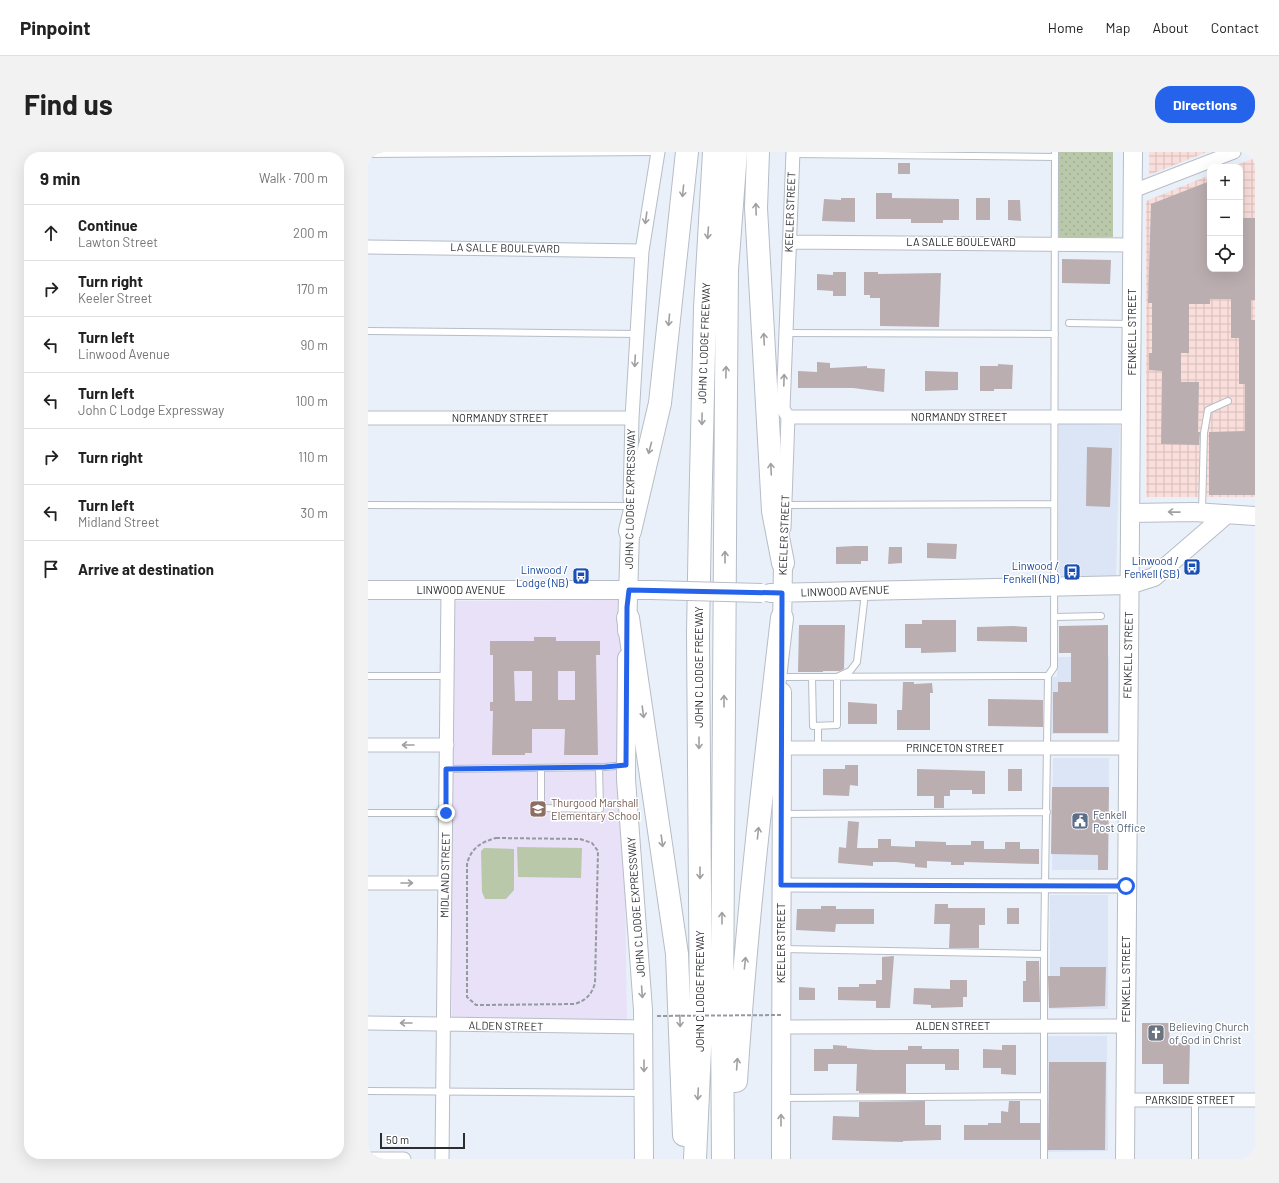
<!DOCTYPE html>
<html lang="en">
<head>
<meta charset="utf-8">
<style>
  body { margin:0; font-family:Barlow,sans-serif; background:#f2f2f2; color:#222 }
  .controls { position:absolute; right:12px; top:12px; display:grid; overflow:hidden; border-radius:8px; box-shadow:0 4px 16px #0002 }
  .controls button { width:36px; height:36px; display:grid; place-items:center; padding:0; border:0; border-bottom:1px solid #e0e0e0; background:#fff; color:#222; font:20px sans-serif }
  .scale { position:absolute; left:12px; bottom:10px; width:85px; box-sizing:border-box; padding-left:4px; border:2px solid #2b2d31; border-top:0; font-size:11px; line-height:14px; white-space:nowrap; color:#2b2d31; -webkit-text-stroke:3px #fff; paint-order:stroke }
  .stop { position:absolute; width:12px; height:12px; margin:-9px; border:3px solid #2563eb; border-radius:50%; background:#fff }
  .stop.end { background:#2563eb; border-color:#fff; box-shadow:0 1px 4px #0008 }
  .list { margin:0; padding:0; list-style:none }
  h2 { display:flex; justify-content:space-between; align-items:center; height:52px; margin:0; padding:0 16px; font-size:17px }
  h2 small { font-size:13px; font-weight:400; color:#767676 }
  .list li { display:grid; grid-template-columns:26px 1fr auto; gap:12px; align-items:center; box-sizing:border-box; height:56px; padding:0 16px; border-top:1px solid #e0e0e0 }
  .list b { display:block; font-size:15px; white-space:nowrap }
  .list p { margin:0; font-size:13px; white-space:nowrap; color:#767676 }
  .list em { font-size:13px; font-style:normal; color:#767676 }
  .icon { flex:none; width:22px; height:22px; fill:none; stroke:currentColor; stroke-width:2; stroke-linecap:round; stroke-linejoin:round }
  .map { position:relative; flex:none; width:887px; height:1007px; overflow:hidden; border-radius:16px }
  header { display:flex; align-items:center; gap:24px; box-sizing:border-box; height:56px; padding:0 20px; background:#fff; border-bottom:1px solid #e0e0e0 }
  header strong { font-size:19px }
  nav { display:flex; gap:22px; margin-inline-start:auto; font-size:14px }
  .intro { display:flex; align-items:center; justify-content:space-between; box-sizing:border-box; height:96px; padding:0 24px }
  h1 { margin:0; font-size:28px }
  .button { padding:10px 18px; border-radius:16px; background:#2563eb; color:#fff; font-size:14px; font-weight:700 }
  main { display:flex; gap:24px; padding:0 24px }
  aside { flex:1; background:#fff; border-radius:16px; box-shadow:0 4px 16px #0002 }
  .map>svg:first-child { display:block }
  .built { fill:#dbe5f6 }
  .industrial { fill:url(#industrial-grid) }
  .education { fill:#e8e1f7 }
  .grass { fill:url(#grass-dots) }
  .park { fill:#b9c8a9 }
  .building { fill:#baaeb1; fill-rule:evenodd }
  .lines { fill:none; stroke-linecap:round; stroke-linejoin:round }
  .lane-casing { stroke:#b7bdc6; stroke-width:8 }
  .street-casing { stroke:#b7bdc6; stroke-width:15 }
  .secondary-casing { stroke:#b7bdc6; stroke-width:20 }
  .highway-casing { stroke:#b7bdc6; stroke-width:24 }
  .path { stroke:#9599a0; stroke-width:2; stroke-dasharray:4 2; stroke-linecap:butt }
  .lane { stroke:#fff; stroke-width:6 }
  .street { stroke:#fff; stroke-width:13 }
  .secondary { stroke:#fff; stroke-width:18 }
  .highway { stroke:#fff; stroke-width:22 }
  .secondary-bridge-casing { stroke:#b7bdc6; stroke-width:20; stroke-linecap:butt }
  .path-bridge { stroke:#9599a0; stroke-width:2; stroke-dasharray:4 2; stroke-linecap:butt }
  .secondary-bridge { stroke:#fff; stroke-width:18 }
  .oneway { stroke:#a0a0a2 }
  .route { stroke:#2563eb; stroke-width:5 }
  .labels { text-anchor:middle; stroke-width:3; stroke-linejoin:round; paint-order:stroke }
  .street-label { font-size:11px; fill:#2b2d31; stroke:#fff }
  .transit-label { font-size:11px; fill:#164399; stroke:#fff; text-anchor:end }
  .education-label { font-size:11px; fill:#785e54; stroke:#fff; text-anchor:start }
  .service-label { font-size:11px; fill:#4e5e75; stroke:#fff; text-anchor:start }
  .worship-label { font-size:11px; fill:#5b616d; stroke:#fff; text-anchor:start }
</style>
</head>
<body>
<header>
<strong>Pinpoint</strong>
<nav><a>Home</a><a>Map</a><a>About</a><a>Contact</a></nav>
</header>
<div class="intro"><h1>Find us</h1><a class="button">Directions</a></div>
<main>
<aside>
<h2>9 min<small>Walk · 700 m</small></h2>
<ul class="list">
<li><svg class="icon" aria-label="ahead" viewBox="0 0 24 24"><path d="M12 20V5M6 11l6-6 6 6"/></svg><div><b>Continue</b><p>Lawton Street</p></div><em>200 m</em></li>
<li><svg class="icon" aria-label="right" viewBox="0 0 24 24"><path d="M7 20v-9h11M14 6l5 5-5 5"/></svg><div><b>Turn right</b><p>Keeler Street</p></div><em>170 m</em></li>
<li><svg class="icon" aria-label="left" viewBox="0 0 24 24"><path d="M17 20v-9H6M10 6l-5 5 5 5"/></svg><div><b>Turn left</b><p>Linwood Avenue</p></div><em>90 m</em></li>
<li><svg class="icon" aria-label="left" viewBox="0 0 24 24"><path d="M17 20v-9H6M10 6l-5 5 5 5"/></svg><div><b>Turn left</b><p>John C Lodge Expressway</p></div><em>100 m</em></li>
<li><svg class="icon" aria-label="right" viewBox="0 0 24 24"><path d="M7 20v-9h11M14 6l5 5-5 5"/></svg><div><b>Turn right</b></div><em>110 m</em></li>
<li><svg class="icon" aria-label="left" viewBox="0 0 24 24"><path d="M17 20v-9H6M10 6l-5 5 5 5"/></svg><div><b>Turn left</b><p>Midland Street</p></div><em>30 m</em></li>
<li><svg class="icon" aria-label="arrive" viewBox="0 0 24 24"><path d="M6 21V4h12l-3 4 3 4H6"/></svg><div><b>Arrive at destination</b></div></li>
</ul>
</aside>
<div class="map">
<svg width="887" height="1007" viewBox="0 0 887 1007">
  <defs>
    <pattern id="industrial-grid" width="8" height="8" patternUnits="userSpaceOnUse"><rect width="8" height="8" fill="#f9dedb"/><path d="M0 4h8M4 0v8" fill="none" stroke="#d6bfbc"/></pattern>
    <pattern id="grass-dots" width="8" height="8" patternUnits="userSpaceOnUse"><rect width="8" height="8" fill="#b9c8a9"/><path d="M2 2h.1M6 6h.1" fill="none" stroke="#9fac92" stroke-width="1.8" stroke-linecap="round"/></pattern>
  </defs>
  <rect width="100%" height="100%" fill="#eaf0f9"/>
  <path class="built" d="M 691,271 L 752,273 L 748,427 L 691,428 Z
    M 689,505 L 741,505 L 741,582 L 683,582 L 683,525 L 689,525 Z
    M 685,606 L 741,606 L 740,718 L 684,718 Z
    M 682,743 L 740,743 L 740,857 L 682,857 Z
    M 680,884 L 739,884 L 740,999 L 680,1000 Z"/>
  <path class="industrial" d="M 781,0 L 839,0 L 781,23 Z
    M 887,6 L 887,345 L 778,345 L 778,49 L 842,23 L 842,117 L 872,117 L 872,15 L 863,15 Z"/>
  <path class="education" d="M 253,448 L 259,869 L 84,866 L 83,449 Z"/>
  <path class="grass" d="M 690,0 L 745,0 L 745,85 L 691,86 Z"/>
  <path class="park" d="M 149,695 L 214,696 L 213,726 L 150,725 Z
    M 116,696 L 146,697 L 146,738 L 138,747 L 117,747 L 114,740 L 113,699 Z"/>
  <path class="building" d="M 530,11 L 542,11 L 542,22 L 530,22 Z
    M 842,29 L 842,117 L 872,117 L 872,66 L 887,66 L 887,148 L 883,148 L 883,168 L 887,168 L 887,343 L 841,343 L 841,280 L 877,279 L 877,232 L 871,232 L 871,186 L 863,186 L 863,147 L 842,147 L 842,152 L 821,152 L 821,201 L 813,201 L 813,230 L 831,230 L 830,280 L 832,280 L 831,293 L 793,292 L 794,219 L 781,218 L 781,201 L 784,201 L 784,151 L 780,151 L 783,52 Z
    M 508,41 L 524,41 L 524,46 L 591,47 L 591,68 L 575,68 L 575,71 L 543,71 L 543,67 L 508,67 Z
    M 473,46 L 487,46 L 487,70 L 454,69 L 456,47 L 473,48 Z
    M 608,46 L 622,46 L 622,68 L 608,68 Z
    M 640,48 L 652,48 L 653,69 L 640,68 Z
    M 694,107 L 743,108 L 742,132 L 694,131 Z
    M 465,120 L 478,120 L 478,144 L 465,144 L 465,139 L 449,138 L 449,122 L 465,123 Z
    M 496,120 L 510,120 L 510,122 L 573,121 L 571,175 L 512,174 L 512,146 L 502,146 L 502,143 L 496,143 Z
    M 449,210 L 462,211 L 462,216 L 499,214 L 499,216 L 517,217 L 516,240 L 485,236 L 430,236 L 430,219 L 449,220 Z
    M 630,212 L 645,213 L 644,237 L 626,237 L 626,239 L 612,239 L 612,214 L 630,214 Z
    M 557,219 L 590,220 L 590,238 L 557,239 Z
    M 719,295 L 744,296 L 742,355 L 718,354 Z
    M 559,391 L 589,392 L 588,407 L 559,406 Z
    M 486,394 L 500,394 L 500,409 L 493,409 L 493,412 L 468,412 L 468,395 Z
    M 521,395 L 534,395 L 534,411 L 520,412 Z
    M 554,468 L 588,468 L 588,500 L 553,501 L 553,496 L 537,496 L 537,472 L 554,472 Z
    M 431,473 L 477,473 L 476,517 L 472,519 L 455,519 L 455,520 L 430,520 Z
    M 740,473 L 740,581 L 685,581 L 685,540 L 690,540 L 690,530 L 703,530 L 703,501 L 691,501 L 691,474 Z
    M 645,474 L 659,475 L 659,490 L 609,489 L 609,475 Z
    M 166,485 L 188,485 L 188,489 L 232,489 L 232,503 L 228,503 L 230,603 L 196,603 L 197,577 L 164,577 L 164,601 L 157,601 L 157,603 L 124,603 L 125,559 L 122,559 L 122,550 L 125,550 L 125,503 L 122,503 L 122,489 L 166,489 ZM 146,519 L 164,519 L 164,549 L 147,549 ZM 190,519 L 207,519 L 207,548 L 190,548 Z
    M 535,530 L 546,530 L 546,532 L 564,531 L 565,541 L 562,541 L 562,578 L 529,578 L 529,558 L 534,558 Z
    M 620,547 L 675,548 L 675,575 L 620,574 Z
    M 480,550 L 509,552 L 509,572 L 480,572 Z
    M 477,613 L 490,613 L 490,634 L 482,633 L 481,644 L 455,643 L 455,617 L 477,617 Z
    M 549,617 L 617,619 L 617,642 L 604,642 L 604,638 L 582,638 L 582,644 L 576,644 L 576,656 L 566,656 L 566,644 L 549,644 Z
    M 640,617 L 654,617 L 654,639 L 640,639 Z
    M 684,635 L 741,635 L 740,718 L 730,718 L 730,703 L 683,702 Z
    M 480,669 L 491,670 L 489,696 L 510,696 L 510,687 L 523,687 L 523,694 L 547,695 L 547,689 L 578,690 L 578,693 L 603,693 L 603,689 L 616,689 L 616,697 L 637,697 L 637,690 L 652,690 L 652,697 L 671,697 L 671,712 L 596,710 L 596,713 L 583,713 L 583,710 L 559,709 L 559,716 L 547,715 L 547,712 L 528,710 L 505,710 L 505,714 L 470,711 L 471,695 L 478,696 Z
    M 567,752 L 580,752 L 580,756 L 617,756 L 617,773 L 611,773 L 611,796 L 581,796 L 582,772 L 566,772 Z
    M 453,754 L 468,754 L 468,757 L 506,757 L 506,772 L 468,772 L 467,780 L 428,778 L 429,757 L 453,757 Z
    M 639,756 L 651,756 L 651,772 L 639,772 Z
    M 526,804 L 522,856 L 508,856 L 508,849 L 470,848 L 470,835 L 491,835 L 491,832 L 508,832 L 508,828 L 514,828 L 514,805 Z
    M 658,809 L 671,809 L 672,850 L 655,850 L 655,829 L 658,829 Z
    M 692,815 L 738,815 L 737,854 L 681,856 L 680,824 L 692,824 Z
    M 582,828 L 599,828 L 599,845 L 595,845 L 595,855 L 563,856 L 563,853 L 545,852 L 546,836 L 582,837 Z
    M 431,835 L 447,836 L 447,848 L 431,848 Z
    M 774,871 L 802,871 L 801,891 L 822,891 L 821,932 L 795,932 L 795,912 L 774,912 Z
    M 465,893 L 479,894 L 479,896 L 507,898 L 540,898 L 540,894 L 554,894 L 554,897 L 591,897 L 591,918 L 577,918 L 577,912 L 538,912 L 538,941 L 491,941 L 491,939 L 488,939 L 489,912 L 460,912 L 460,919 L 446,919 L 446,897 L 465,897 Z
    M 634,893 L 648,893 L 648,923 L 633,922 L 633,916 L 615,916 L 615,897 L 634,898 Z
    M 681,910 L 738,910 L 737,998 L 680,998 Z
    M 557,949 L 557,973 L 573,973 L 573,988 L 535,989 L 535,990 L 464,988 L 465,964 L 491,965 L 491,950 Z
    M 641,949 L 652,949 L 652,971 L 672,971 L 672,988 L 596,988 L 596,973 L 620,973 L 620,971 L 633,971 L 633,959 L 640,960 Z"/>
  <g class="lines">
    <g class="lane-casing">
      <path id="lane" d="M 0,2 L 290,0
        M 425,2 L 687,5
        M 701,171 L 762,172
        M 0,179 L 269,182
        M 417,181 L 687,182
        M 0,353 L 262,354
        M 417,353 L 686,352
        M 834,359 L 836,281 L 840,258 L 860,249
        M 686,465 L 733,464
        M 0,524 L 79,524
        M 414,525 L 680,524
        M 444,525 L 445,574 L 469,573 L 469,525 L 482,519 L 489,510 L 497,441
        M 450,596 L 450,574
        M 173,616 L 173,656 L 232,657 L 231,615
        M 78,617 L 237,615 L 257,613
        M 0,661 L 78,661
        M 415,662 L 679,660
        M 415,797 L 676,802
        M 0,939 L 274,941
        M 414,946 L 676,944
        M 676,1007 L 676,802 L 680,524 L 686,515 L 687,0
        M 827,1007 L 827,948"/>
    </g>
    <g class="street-casing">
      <path id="street" d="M 765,39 L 866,0
        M 421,90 L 764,93
        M 0,95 L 274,99
        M 420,265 L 763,265
        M 0,266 L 264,266
        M 262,347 L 264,266 L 274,99 L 290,0
        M 416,376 L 420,265 L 415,257 L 425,0
        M 0,593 L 79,593
        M 414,596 L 760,596
        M 0,731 L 77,731
        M 413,733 L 758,734
        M 0,871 L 276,875
        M 413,875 L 757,874
        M 757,948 L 887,948
        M 0,1007 L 36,1007
        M 74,1007 L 80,438"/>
    </g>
    <g class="secondary-casing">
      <path id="secondary" d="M 762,361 L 826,360 L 887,364
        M 0,438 L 283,438
        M 402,441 L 761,433 L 786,425 L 859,362
        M 259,479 L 262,379
        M 414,480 L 415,411
        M 259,506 L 258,627 L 275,858 L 276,1007
        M 413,1007 L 414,540
        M 757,1007 L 765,0"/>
    </g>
    <g class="highway-casing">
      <path id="highway" d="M 390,0 L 388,56 L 405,359 L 415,411
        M 262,379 L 292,251 L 319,0
        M 260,466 L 309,802 L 316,983
        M 368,929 C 378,774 396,620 414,466
        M 327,1007 L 333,875 L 330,482 L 332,368 L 337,156 L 346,0
        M 355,1007 L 354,861 L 358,237 L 359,118 L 368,0"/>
    </g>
    <path class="path" d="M 128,686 L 212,687 L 224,691 L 230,699 L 227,831 C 224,842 218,849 206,852 L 114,853 L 108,853 L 99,845 L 99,712 C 103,696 113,690 128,686 Z"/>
    <use href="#lane" class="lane"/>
    <use href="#street" class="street"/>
    <use href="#secondary" class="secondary"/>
    <use href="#highway" class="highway"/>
    <g class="secondary-bridge-casing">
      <path id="secondary-bridge" d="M 283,438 L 394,441"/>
    </g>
    <path class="path-bridge" d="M 289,864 L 413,863"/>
    <use href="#secondary-bridge" class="secondary-bridge"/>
  </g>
  <defs><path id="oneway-shaft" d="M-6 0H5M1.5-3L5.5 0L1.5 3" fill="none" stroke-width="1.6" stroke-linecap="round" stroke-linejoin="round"/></defs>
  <g class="oneway">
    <use href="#oneway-shaft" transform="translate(315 39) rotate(96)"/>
    <use href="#oneway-shaft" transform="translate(388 57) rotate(-92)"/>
    <use href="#oneway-shaft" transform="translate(278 66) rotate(98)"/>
    <use href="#oneway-shaft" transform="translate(340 81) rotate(94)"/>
    <use href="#oneway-shaft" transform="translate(301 168) rotate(95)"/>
    <use href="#oneway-shaft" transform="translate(396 187) rotate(-93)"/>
    <use href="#oneway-shaft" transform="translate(267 209) rotate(93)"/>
    <use href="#oneway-shaft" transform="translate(358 220) rotate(-89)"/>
    <use href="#oneway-shaft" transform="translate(416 228) rotate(-88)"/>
    <use href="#oneway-shaft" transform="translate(334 267) rotate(91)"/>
    <use href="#oneway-shaft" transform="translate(282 296) rotate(105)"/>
    <use href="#oneway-shaft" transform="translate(403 317) rotate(-93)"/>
    <use href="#oneway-shaft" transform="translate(806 360) rotate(-179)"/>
    <use href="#oneway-shaft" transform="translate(357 405) rotate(-90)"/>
    <use href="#oneway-shaft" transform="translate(356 549) rotate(-90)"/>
    <use href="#oneway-shaft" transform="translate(275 560) rotate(82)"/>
    <use href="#oneway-shaft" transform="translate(331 591) rotate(90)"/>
    <use href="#oneway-shaft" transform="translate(40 593) rotate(-180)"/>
    <use href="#oneway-shaft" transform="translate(390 681) rotate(-84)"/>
    <use href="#oneway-shaft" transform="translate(294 689) rotate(82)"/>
    <use href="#oneway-shaft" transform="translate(332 721) rotate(90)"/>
    <use href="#oneway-shaft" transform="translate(39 731)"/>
    <use href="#oneway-shaft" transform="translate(354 766) rotate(-90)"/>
    <use href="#oneway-shaft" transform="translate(377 811) rotate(-84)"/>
    <use href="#oneway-shaft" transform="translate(274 840) rotate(86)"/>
    <use href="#oneway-shaft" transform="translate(312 869) rotate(88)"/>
    <use href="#oneway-shaft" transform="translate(38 871) rotate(-180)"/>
    <use href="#oneway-shaft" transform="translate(369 912) rotate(-86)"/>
    <use href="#oneway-shaft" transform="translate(276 914) rotate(90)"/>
    <use href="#oneway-shaft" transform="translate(330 942) rotate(93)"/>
    <use href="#oneway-shaft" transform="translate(413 968) rotate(-90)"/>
  </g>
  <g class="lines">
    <path class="route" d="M 78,661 L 78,617 L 237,615 L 258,613 L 259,455 L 261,438 L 414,441 L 413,733 L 758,734"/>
  </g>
  <defs>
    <g id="bus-square" transform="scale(0.9)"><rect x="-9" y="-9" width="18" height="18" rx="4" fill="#1a4fb4" stroke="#fff"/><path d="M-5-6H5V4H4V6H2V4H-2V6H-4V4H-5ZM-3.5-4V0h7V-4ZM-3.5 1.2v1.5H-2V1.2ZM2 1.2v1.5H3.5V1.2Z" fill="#fff"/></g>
    <g id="school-square" transform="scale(0.9)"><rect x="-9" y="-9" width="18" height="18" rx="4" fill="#8d6e63" stroke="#fff"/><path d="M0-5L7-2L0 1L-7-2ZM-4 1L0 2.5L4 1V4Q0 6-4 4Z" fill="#fff"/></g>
    <g id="civic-square" transform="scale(0.9)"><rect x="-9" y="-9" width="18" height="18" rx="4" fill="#5c6f8a" stroke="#fff"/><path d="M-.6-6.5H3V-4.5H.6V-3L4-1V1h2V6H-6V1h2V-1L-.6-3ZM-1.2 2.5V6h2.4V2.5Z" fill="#fff"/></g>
    <g id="church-square" transform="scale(0.9)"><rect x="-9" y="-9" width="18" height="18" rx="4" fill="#6b7280" stroke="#fff"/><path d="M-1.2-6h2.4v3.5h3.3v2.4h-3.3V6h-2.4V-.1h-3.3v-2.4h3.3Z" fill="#fff"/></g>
  </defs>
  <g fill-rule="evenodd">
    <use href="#bus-square" x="824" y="415"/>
    <use href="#bus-square" x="704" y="420"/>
    <use href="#bus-square" x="213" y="424"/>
    <use href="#school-square" x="170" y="657"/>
    <use href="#civic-square" x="712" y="669"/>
    <use href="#church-square" x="788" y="881"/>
  </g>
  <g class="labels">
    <g class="street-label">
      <text transform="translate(422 60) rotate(-88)" y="4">KEELER STREET</text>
      <text x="593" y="94">LA SALLE BOULEVARD</text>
      <text transform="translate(137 96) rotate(1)" y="4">LA SALLE BOULEVARD</text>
      <text transform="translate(764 180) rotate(-90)" y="4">FENKELL STREET</text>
      <text transform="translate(336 191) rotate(-88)" y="4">JOHN C LODGE FREEWAY</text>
      <text x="591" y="269">NORMANDY STREET</text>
      <text x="132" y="270">NORMANDY STREET</text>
      <text transform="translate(262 347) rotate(-89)" y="4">JOHN C LODGE EXPRESSWAY</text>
      <text transform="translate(416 383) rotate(-88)" y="4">KEELER STREET</text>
      <text x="93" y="442">LINWOOD AVENUE</text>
      <text transform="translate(477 439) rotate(-2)" y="4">LINWOOD AVENUE</text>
      <text transform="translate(760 503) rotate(-89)" y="4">FENKELL STREET</text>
      <text transform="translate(331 515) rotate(-90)" y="4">JOHN C LODGE FREEWAY</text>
      <text x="587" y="600">PRINCETON STREET</text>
      <text transform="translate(77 723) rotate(-89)" y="4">MIDLAND STREET</text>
      <text transform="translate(268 755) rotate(-94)" y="4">JOHN C LODGE EXPRESSWAY</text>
      <text transform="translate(413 791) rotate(-90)" y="4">KEELER STREET</text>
      <text transform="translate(758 827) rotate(-90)" y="4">FENKELL STREET</text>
      <text transform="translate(332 839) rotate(-90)" y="4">JOHN C LODGE FREEWAY</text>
      <text transform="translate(138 874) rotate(1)" y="4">ALDEN STREET</text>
      <text x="585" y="878">ALDEN STREET</text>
      <text x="822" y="952">PARKSIDE STREET</text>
    </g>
    <g class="transit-label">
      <text x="811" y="413">Linwood /<tspan x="811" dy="13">Fenkell (SB)</tspan></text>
      <text x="691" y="418">Linwood /<tspan x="691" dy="13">Fenkell (NB)</tspan></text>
      <text x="200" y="422">Linwood /<tspan x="200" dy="13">Lodge (NB)</tspan></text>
    </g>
    <g class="education-label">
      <text x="183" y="655">Thurgood Marshall<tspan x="183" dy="13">Elementary School</tspan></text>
    </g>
    <g class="service-label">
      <text x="725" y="667">Fenkell<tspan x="725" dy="13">Post Office</tspan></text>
    </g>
    <g class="worship-label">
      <text x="801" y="879">Believing Church<tspan x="801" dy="13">of God in Christ</tspan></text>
    </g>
  </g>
</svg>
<div class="controls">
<button>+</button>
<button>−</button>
<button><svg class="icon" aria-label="locate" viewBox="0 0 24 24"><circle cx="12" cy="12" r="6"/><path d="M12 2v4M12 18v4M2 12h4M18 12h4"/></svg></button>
</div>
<div class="scale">50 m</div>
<div class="stop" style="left:758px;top:734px"></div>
<div class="stop end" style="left:78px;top:661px"></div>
</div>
</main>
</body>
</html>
